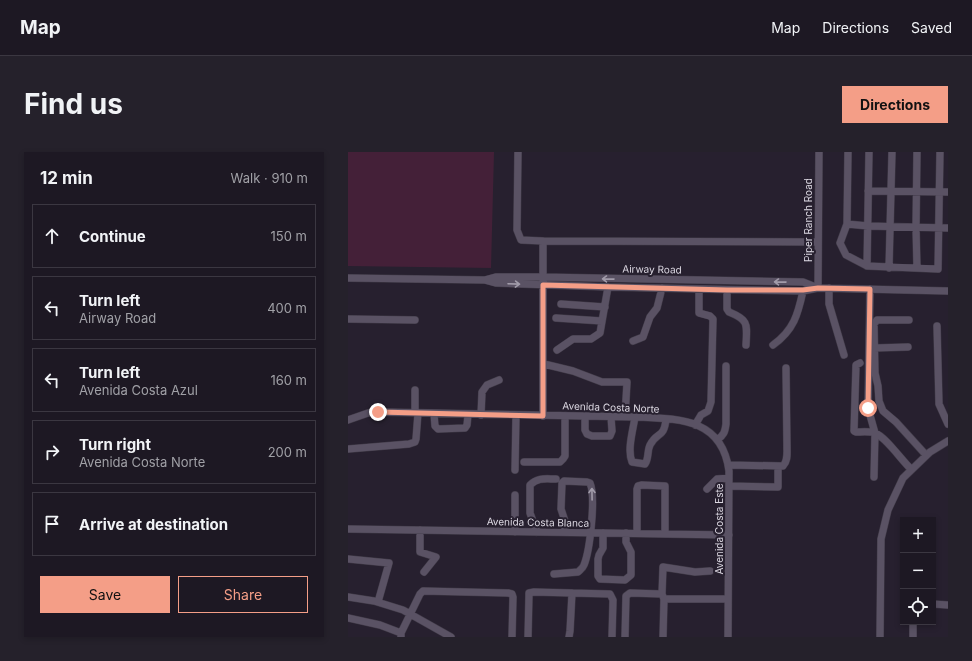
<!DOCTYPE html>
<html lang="en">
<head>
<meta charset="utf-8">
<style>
  body { margin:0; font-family:Inter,sans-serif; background:#25212b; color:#f1f3f6 }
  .controls { position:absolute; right:12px; bottom:12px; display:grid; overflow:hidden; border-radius:0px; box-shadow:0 2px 6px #0003 }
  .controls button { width:36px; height:36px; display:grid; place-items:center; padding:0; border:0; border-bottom:1px solid #3b3741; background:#1d1823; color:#f1f3f6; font:20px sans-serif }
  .stop { position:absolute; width:12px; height:12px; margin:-9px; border:3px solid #f49e87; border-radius:50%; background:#fff }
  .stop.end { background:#f49e87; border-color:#fff; box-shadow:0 1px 4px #0008 }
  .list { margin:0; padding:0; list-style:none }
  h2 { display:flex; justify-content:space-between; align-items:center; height:52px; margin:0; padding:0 16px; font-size:17px }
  h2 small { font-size:13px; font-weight:400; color:#a0a0a6 }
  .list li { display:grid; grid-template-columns:26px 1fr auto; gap:12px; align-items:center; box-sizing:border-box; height:64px; margin:0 8px 8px; padding:0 8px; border:1px solid #3b3741; border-radius:0px }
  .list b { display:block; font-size:15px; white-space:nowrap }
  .list p { margin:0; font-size:13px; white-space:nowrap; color:#a0a0a6 }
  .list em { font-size:13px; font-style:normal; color:#a0a0a6 }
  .actions { display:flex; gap:8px; padding:12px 16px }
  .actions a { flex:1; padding:9px 0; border:1px solid #f49e87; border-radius:0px; text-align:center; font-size:14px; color:#f49e87 }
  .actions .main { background:#f49e87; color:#111 }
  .icon { flex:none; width:22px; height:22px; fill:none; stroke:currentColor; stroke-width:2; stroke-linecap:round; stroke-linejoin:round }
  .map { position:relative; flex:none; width:600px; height:485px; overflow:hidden; border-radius:0px }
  header { display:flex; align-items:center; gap:24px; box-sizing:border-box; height:56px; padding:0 20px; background:#1d1823; border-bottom:1px solid #3b3741 }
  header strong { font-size:19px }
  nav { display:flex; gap:22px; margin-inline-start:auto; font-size:14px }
  .intro { display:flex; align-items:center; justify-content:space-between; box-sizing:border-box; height:96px; padding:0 24px }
  h1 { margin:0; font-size:28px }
  .button { padding:10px 18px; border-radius:0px; background:#f49e87; color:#111; font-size:14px; font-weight:700 }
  main { display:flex; gap:24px; padding:0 24px }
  aside { flex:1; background:#1d1823; border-radius:0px; box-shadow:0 2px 6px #0003 }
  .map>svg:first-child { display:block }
  .green { fill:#442038 }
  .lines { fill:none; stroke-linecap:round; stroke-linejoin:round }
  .minor-casing { stroke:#413b48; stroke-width:8 }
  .minor { stroke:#5a5264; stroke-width:7 }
  .oneway { stroke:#a29caa }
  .route { stroke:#f49e87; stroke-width:5 }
  .labels { text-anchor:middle; stroke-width:4; stroke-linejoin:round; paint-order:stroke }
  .street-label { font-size:10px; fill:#ddd9e3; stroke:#27202f }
</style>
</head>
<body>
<header>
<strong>Map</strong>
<nav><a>Map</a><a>Directions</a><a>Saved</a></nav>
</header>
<div class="intro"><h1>Find us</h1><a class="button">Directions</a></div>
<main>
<aside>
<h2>12 min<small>Walk · 910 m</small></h2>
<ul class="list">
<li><svg class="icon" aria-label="ahead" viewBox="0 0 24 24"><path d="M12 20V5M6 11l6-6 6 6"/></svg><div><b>Continue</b></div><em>150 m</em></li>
<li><svg class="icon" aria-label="left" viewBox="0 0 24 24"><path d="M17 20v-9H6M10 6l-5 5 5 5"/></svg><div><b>Turn left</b><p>Airway Road</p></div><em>400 m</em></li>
<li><svg class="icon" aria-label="left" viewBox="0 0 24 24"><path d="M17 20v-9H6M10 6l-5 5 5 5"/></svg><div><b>Turn left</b><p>Avenida Costa Azul</p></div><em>160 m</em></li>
<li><svg class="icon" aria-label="right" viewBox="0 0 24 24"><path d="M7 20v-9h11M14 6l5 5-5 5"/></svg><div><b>Turn right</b><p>Avenida Costa Norte</p></div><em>200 m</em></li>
<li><svg class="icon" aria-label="arrive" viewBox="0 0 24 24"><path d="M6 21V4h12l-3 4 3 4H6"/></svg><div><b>Arrive at destination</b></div></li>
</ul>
<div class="actions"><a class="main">Save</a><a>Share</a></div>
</aside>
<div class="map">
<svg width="600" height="485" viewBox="0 0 600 485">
  <rect width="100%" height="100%" fill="#27202f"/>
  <path class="green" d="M 0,0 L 146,0 L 143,116 L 0,114 Z"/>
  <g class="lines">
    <g class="minor-casing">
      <path id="minor" d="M 170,0 L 169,78 L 173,88 L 195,89
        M 500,0 L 499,72 L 520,74 L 600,76
        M 569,0 L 568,75 L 569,116
        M 520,39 L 600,40
        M 499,72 L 492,91 L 498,103 L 519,114 L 590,117 L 592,0
        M 519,114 L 521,0
        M 541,116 L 544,0
        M 0,126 L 137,128 L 148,125 L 195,125 L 455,130 L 470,136
        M 137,128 L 148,131 L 260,135 L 455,139 L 470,136 L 600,139
        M 470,136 L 471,0
        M 481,136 L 481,152 L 496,203
        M 522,137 L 520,256 L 527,281 L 526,325
        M 379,138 L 379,157 L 381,160 C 401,168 399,172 398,193
        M 213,152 L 257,155
        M 208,166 L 254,169
        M 0,167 L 67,168
        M 561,168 L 529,168 L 526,172 L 527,221 L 530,234 L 531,249 L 535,259 L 548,270 L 578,303
        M 589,174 L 591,252 L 600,272
        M 285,189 L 295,185 L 302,165 L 309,156 L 314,136
        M 425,193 C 446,178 450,162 455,139
        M 526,196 L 560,195
        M 209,198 L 225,187 L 243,187 L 252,181 L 260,135
        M 512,211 L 508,213 L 506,279 L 508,280 C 513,280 522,279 527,281 C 538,285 554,309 563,317
        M 196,212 L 225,219 L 254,230 L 279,230 L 277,265
        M 67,238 L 67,261
        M 86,262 L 87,274 L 90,277 L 117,276 L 119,273 L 120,263
        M 133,263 L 134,240 L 139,233 L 151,228
        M 195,264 L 195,89 L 470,90
        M 237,264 L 237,278 L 239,282 L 244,284 L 262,284 L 264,279 L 263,265
        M 287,265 C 285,278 279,298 284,310 L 297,312 C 301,307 299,299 302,293 C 309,279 316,287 318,267
        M 0,268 L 20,261 L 31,260 L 287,265 C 329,267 374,265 381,319 L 380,485
        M 347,273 L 353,263 L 360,259 L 363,250 L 365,167 L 362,164 L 351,161 L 351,137
        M 369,288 C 376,283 377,280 378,272 L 378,214
        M 0,297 L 61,292 L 67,290 L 68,287 L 70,261
        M 176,310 L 212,310 L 215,307 L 217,304 L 217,264
        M 381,313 L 435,314 C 440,309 439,302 439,295 L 438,216
        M 167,318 L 168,263
        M 381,334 L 430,335 L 430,314
        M 359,337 L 369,327 L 381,326
        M 0,377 L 381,383
        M 72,378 L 72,400 L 88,405 L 76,420
        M 167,380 L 167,343
        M 189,380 L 182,361 L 182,333 C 190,325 198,327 208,327
        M 255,381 L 255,396 L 251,403 L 250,407 L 250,424 L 252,427 L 277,428 L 283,423 L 283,400 L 278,390 L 278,381
        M 289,381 L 289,337 L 290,334 L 294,333 L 317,334 L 317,382
        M 0,407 L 41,411 L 30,450
        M 206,422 L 230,420 C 232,418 235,416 236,413 C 242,398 248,345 242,331 L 239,330 L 216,329 L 214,331 L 213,357 L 217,369 L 217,380
        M 314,442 L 315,415 L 347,420 L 362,419
        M 0,445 L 26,449 L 55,458 L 103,485
        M 585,452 L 600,453
        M 0,466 L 32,473 L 53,481 L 53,485
        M 53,481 L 72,442 L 75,439 L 160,441 L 164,442 L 165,445 L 164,485
        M 180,485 L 181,443 L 181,441 L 186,440 L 262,442 L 265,448 L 264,485
        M 221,485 L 222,479 L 224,441
        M 277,485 L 278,444 L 282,441 L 314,442 L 316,447
        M 315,485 L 316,447 L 380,447
        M 532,485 L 533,387 L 540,358 L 555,326 L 582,300 L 600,289
        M 565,485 L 565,470"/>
    </g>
    <use href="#minor" class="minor"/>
  </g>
  <defs><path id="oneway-shaft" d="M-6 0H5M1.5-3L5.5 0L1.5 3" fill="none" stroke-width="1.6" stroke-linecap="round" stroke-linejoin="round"/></defs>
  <g class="oneway">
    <use href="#oneway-shaft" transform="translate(260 127) rotate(-179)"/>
    <use href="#oneway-shaft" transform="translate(432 130) rotate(-179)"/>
    <use href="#oneway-shaft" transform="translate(166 132) rotate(2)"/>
    <use href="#oneway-shaft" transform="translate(244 342) rotate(-91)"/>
  </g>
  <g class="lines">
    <path class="route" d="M 30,260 L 195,264 L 195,133 L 379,138 L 455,138 L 470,136 L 522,137 L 520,256"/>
  </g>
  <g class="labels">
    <g class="street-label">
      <text transform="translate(460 68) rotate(-90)" y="4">Piper Ranch Road</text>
      <text transform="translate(304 117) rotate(1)" y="4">Airway Road</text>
      <text transform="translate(263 255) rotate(2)" y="4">Avenida Costa Norte</text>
      <text transform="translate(190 370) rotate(1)" y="4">Avenida Costa Blanca</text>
      <text transform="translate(371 377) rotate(-90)" y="4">Avenida Costa Este</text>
    </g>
  </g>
</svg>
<div class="controls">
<button>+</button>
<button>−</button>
<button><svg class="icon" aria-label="locate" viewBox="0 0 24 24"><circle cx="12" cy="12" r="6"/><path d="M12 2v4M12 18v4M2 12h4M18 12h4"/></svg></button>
</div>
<div class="stop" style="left:520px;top:256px"></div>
<div class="stop end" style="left:30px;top:260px"></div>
</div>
</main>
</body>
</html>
